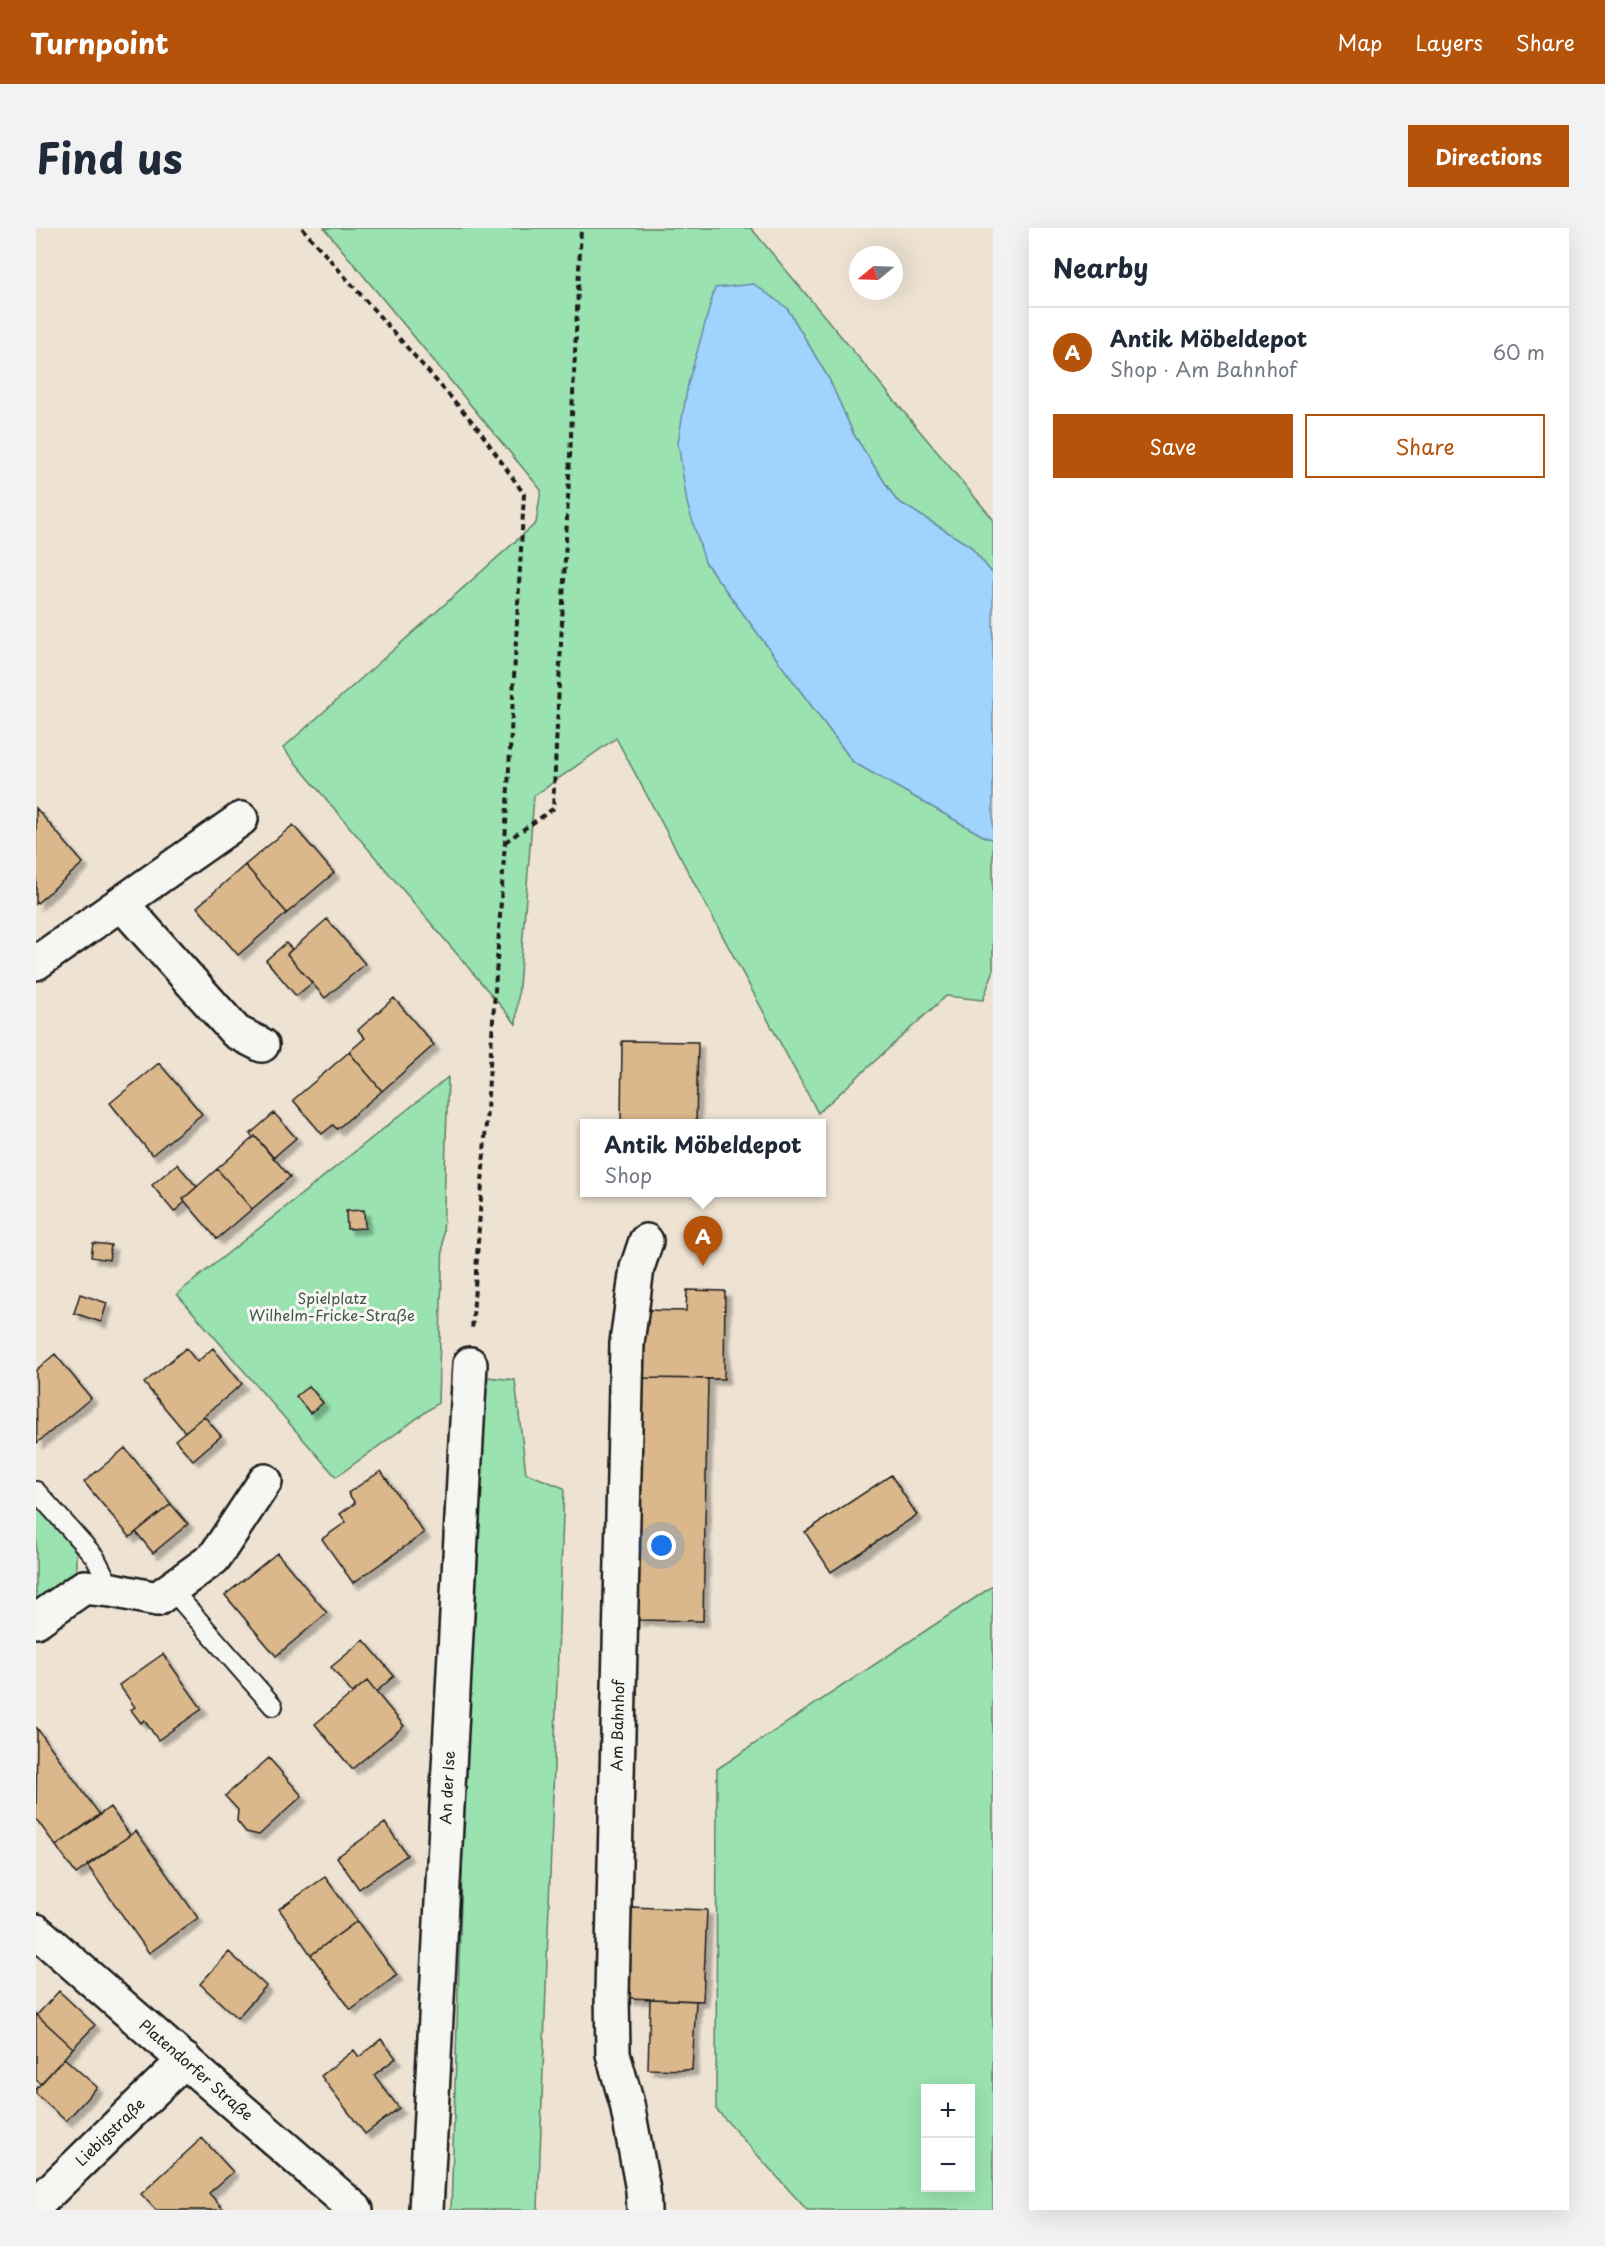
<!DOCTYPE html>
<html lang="en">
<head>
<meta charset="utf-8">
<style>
  body { margin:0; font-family:"Playpen Sans",sans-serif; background:#f2f2f3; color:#1f2937 }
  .controls { position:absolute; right:18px; bottom:18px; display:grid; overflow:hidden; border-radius:0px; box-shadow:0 6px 24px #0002 }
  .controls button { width:54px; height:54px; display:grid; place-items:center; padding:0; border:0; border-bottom:2px solid #e0e1e3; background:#fff; color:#1f2937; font:30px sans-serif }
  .compass { position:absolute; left:813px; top:18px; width:54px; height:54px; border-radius:50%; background:#fff; box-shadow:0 6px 24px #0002; rotate:251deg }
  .you { position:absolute; left:626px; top:1318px; width:21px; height:21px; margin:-15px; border:4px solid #fff; border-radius:50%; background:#1a73e8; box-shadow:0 0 0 9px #1a73e833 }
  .badge { display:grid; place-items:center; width:39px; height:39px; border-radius:50%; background:#b45309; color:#fff; font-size:20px; font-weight:700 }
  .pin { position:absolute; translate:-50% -50px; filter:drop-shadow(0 2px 3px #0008) }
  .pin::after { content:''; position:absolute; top:32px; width:21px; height:18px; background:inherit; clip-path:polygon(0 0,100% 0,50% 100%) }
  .popup { position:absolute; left:544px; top:891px; width:246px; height:78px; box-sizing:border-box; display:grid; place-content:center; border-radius:0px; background:#fff; filter:drop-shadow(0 2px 4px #0005); font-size:20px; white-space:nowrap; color:#747a83 }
  .popup b { font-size:22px; color:#1f2937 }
  .popup::after { content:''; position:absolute; left:50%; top:100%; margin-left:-12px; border:12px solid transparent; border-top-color:#fff }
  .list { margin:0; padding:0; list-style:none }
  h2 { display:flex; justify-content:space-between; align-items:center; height:78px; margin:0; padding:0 24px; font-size:26px }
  h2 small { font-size:20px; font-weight:400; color:#747a83 }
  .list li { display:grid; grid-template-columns:39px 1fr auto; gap:18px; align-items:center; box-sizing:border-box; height:90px; padding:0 24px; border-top:2px solid #e0e1e3 }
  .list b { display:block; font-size:22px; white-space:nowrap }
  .list p { margin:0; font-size:20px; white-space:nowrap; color:#747a83 }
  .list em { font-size:20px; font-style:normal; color:#747a83 }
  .actions { display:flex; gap:12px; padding:18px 24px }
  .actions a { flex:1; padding:14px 0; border:2px solid #b45309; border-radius:0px; text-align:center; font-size:21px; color:#b45309 }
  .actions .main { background:#b45309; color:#fff }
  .map { position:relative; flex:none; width:957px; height:1982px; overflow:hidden; border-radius:0px }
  header { display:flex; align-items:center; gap:36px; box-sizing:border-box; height:84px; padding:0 30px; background:#b45309; color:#fff }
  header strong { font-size:28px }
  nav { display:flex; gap:33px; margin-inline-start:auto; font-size:21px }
  .intro { display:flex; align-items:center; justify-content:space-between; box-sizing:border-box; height:144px; padding:0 36px }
  h1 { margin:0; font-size:42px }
  .button { padding:15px 27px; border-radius:0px; background:#b45309; color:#fff; font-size:21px; font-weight:700 }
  main { display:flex; gap:36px; padding:0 36px }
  aside { flex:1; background:#fff; border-radius:0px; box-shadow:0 6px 24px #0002 }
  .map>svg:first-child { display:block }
  .green { fill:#9ae2b0; stroke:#5b7f66; stroke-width:1.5; fill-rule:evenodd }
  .water { fill:#a0d4fe; stroke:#6b8aa4; stroke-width:1.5 }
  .building { fill:#dab88c; stroke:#1c1c1c; stroke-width:1.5; filter:url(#shadow) }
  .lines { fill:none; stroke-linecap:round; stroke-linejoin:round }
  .lane-casing { stroke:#1c1c1c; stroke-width:22 }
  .street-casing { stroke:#1c1c1c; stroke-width:38 }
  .path { stroke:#1c1c1c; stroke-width:4; stroke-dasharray:6 4.5; stroke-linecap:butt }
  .lane { stroke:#f6f6f2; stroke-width:18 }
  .street { stroke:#f6f6f2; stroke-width:33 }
  .labels { text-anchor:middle; stroke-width:6; stroke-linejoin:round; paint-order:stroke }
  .park-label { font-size:15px; fill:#425748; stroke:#f6f6f2 }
  .street-label { font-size:15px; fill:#1c1c1c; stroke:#f6f6f2 }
</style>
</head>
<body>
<header>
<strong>Turnpoint</strong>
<nav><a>Map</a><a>Layers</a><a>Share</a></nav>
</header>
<div class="intro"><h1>Find us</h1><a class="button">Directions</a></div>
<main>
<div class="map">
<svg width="957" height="1982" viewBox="0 0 957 1982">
  <defs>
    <filter id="shadow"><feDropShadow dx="5.5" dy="5.5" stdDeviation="1.5" flood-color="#0004"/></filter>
  </defs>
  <rect width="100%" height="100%" fill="#eee3d3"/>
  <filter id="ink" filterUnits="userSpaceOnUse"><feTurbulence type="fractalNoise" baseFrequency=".0167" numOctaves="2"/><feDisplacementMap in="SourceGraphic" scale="12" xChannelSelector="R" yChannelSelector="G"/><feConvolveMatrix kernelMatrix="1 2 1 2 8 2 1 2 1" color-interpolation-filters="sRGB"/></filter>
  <g filter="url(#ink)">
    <path class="green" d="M 288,0 L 715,0 L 957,291 L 957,346 L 934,318 L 860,272 L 818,207 L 793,151 L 751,80 L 669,334 L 817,534 L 949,609 L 957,611 L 957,744 L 947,772 L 910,768 L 782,885 L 580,510 L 498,568 L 480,796 L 247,520 L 500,295 L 505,262 Z
      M 412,849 L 402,1175 L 300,1249 L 141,1066 Z
      M 442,1148 L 479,1152 L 490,1245 L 528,1260 L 502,1982 L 415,1982 Z
      M 0,1274 L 40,1324 L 40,1345 L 0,1373 Z
      M 957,1358 L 957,1982 L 771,1982 L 680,1881 L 681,1541 ZM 890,1860 L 934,1860 L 934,1960 L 890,1960 Z"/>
    <path class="water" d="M 718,56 L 751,80 L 793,151 L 818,207 L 860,272 L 934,318 L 957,346 L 957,611 L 949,609 L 817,534 L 669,334 L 651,275 L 642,214 L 652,156 L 679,60 Z"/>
    <path class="building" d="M 0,580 L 47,635 L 0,676 Z
      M 257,597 L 298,645 L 251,685 L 209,637 Z
      M 209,637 L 251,685 L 202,727 L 161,679 Z
      M 291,691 L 329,736 L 289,770 L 251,726 Z
      M 250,715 L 256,721 L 251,726 L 276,755 L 260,768 L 230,732 Z
      M 358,770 L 398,817 L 346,863 L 313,824 L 329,810 L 322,802 Z
      M 586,813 L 662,814 L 660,896 L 585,896 Z
      M 313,824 L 346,863 L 301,901 L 297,897 L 286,906 L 257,872 Z
      M 123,835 L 166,886 L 116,927 L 74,875 Z
      M 238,885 L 260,910 L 237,930 L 219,908 L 217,910 L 214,906 Z
      M 219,908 L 254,949 L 216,981 L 181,941 Z
      M 141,936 L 161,959 L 147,971 L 149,974 L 138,984 L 116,957 Z
      M 181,941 L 216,981 L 181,1011 L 147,971 Z
      M 328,982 L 329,1000 L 311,1001 L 310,983 Z
      M 57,1015 L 75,1017 L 73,1032 L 55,1029 Z
      M 651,1062 L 689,1063 L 688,1151 L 605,1150 L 606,1082 L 650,1083 Z
      M 44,1066 L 71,1075 L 65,1094 L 38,1085 Z
      M 150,1120 L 161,1134 L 177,1120 L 206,1156 L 149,1204 L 108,1155 Z
      M 19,1126 L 55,1170 L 1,1215 L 0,1142 Z
      M 605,1150 L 672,1151 L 667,1393 L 600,1392 Z
      M 273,1158 L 287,1175 L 274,1185 L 260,1168 Z
      M 168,1188 L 185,1208 L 157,1232 L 139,1212 Z
      M 89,1220 L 135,1276 L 94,1309 L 48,1254 Z
      M 345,1243 L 388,1305 L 317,1355 L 286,1311 L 310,1294 L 304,1286 L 319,1275 L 312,1265 Z
      M 855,1247 L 881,1287 L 795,1344 L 769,1304 Z
      M 135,1276 L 152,1296 L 117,1325 L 100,1304 Z
      M 241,1325 L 291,1385 L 240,1428 L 189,1367 Z
      M 328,1412 L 358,1448 L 340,1464 L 331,1453 L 316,1465 L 295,1439 Z
      M 127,1426 L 166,1481 L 122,1512 L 108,1492 L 105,1495 L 95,1482 L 99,1479 L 83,1457 Z
      M 331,1453 L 368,1498 L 316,1541 L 279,1496 Z
      M 1,1500 L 64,1587 L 20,1618 L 0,1591 Z
      M 233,1530 L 266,1568 L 223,1607 L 210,1604 L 201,1593 L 202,1582 L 189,1568 Z
      M 74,1579 L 94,1607 L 40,1646 L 20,1618 Z
      M 349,1595 L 371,1627 L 323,1661 L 301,1629 Z
      M 100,1603 L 162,1690 L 113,1725 L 51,1637 Z
      M 289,1649 L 321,1693 L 275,1727 L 243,1681 Z
      M 596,1679 L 671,1682 L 667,1773 L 592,1770 Z
      M 321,1693 L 361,1747 L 315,1782 L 275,1727 Z
      M 193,1724 L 230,1758 L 201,1790 L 164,1756 Z
      M 23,1763 L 59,1797 L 37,1820 L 1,1787 Z
      M 614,1771 L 660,1773 L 656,1842 L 612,1841 Z
      M 0,1786 L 37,1820 L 5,1856 L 0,1852 Z
      M 345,1811 L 360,1830 L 338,1847 L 363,1880 L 329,1906 L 285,1848 L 318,1822 L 323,1829 Z
      M 28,1830 L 61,1859 L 30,1893 L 0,1866 L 0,1861 Z
      M 166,1910 L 197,1944 L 173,1965 L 188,1982 L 120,1982 L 105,1966 Z"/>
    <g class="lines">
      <g class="lane-casing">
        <path id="lane" d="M 0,1263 L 59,1329 L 76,1362
          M 135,1361 L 237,1478"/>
      </g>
      <g class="street-casing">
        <g id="street">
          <path d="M 85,675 L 200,804 L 226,817"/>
          <path d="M 0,735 L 205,591"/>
          <path d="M 0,1393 L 48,1359 L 76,1362 L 121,1371 L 178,1330 L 229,1253"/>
          <path id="s1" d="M 0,1703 L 320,1982"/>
          <path id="s2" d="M 0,1977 L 149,1832"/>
          <path id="s3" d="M 390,1982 L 434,1136"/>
          <path id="s4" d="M 608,1982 L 607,1962 L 591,1876 L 577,1826 L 576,1766 L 591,1115 L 601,1040 L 610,1013"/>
        </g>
      </g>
      <path class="path" d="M 266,0 L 441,199 L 488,266 L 469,614 L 436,1103
        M 469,614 L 517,581 L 545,0"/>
      <use href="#lane" class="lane"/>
      <use href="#street" class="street"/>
    </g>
  </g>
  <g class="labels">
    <g class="park-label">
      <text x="296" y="1076">Spielplatz<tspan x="296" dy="17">Wilhelm-Fricke-Straße</tspan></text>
    </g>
    <g class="street-label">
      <text dy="5" stroke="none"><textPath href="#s4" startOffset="488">Am Bahnhof</textPath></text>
      <text dy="5" stroke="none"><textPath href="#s3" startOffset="423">An der Ise</textPath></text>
      <text dy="5" stroke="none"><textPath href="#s1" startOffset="212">Platendorfer Straße</textPath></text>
      <text dy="5" stroke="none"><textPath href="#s2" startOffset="104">Liebigstraße</textPath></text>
    </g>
  </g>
</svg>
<div class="controls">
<button>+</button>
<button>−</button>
</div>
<svg class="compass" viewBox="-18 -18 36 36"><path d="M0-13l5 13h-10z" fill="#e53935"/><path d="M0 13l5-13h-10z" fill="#747a83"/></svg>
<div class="you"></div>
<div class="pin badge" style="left:667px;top:1038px">A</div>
<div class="popup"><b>Antik Möbeldepot</b>Shop</div>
</div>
<aside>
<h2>Nearby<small></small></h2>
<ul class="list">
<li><span class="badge">A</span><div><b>Antik Möbeldepot</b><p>Shop · Am Bahnhof</p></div><em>60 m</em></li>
</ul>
<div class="actions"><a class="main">Save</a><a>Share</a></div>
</aside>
</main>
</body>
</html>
